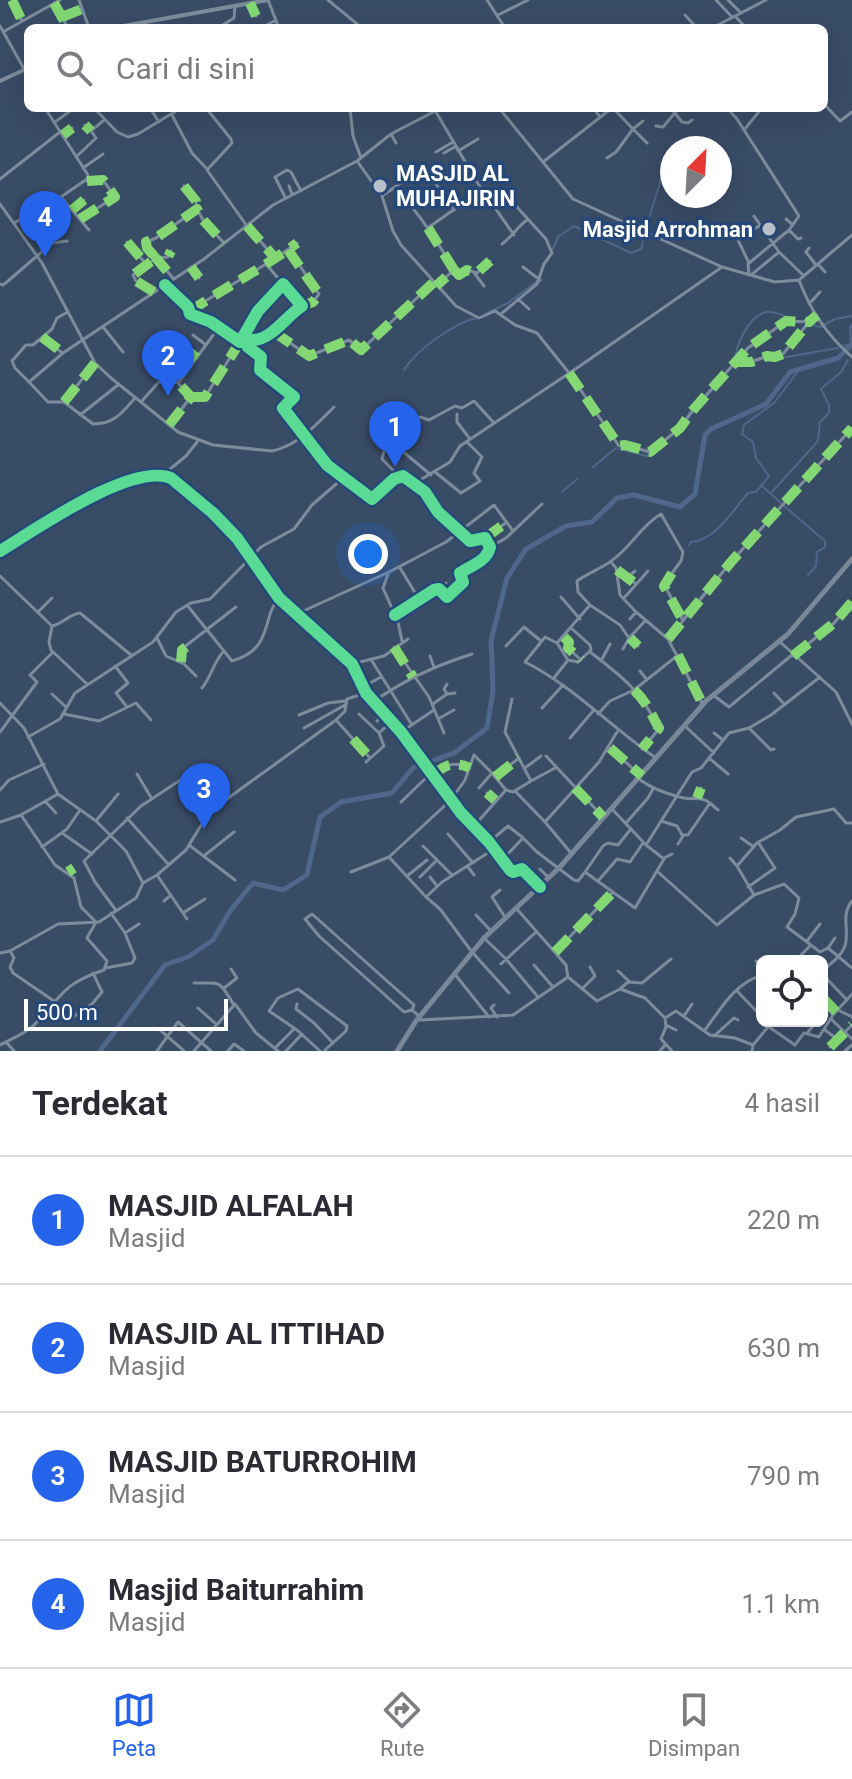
<!DOCTYPE html>
<html lang="id">
<head>
<meta charset="utf-8">
<style>
  body { margin:0; font-family:Roboto,sans-serif; background:#f2f2f3; color:#2b2b33 }
  .controls { position:absolute; right:24px; bottom:24px; display:grid; overflow:hidden; border-radius:12px; box-shadow:0 8px 32px #0002 }
  .controls button { width:72px; height:72px; display:grid; place-items:center; padding:0; border:0; border-bottom:2px solid #e1e1e2; background:#fff; color:#2b2b33; font:40px sans-serif }
  .compass { position:absolute; left:660px; top:136px; width:72px; height:72px; border-radius:50%; background:#fff; box-shadow:0 8px 32px #0002; rotate:24deg }
  .scale { position:absolute; left:24px; bottom:20px; width:204px; box-sizing:border-box; padding-left:8px; border:4px solid #fff; border-top:0; font-size:22px; line-height:28px; white-space:nowrap; color:#fff; -webkit-text-stroke:6px #264879; paint-order:stroke }
  .you { position:absolute; left:368px; top:554px; width:28px; height:28px; margin:-20px; border:6px solid #fff; border-radius:50%; background:#1a73e8; box-shadow:0 0 0 12px #1a73e833 }
  .badge { display:grid; place-items:center; width:52px; height:52px; border-radius:50%; background:#2563eb; color:#fff; font-size:26px; font-weight:700 }
  .pin { position:absolute; translate:-50% -66px; filter:drop-shadow(0 2px 4px #0008) }
  .pin::after { content:''; position:absolute; top:42px; width:28px; height:24px; background:inherit; clip-path:polygon(0 0,100% 0,50% 100%) }
  .list { margin:0; padding:0; list-style:none }
  h2 { display:flex; justify-content:space-between; align-items:center; height:104px; margin:0; padding:0 32px; font-size:34px }
  h2 small { font-size:26px; font-weight:400; color:#7c7c81 }
  .list li { display:grid; grid-template-columns:52px 1fr auto; gap:24px; align-items:center; box-sizing:border-box; height:128px; padding:0 32px; border-top:2px solid #e1e1e2 }
  .list b { display:block; font-size:30px; white-space:nowrap }
  .list p { margin:0; font-size:26px; white-space:nowrap; color:#7c7c81 }
  .list em { font-size:26px; font-style:normal; color:#7c7c81 }
  .icon { flex:none; width:44px; height:44px; fill:none; stroke:currentColor; stroke-width:2; stroke-linecap:round; stroke-linejoin:round }
  .map { position:relative; flex:none; width:852px; height:1051px; overflow:hidden }
  .search { position:absolute; background:#fff; box-shadow:0 8px 32px #0002; left:24px; right:24px; top:24px; height:88px; display:flex; align-items:center; gap:20px; box-sizing:border-box; padding:0 28px; border-radius:12px; color:#7c7c81; font-size:30px }
  .sheet { height:616px; background:#fff }
  nav { display:flex; justify-content:space-around; align-items:center; box-sizing:border-box; height:112px; border-top:2px solid #e1e1e2; background:#fff; font-size:22px; color:#7c7c81 }
  nav a { display:grid; justify-items:center; gap:4px }
  nav .on { color:#2563eb }
  .map>svg:first-child { display:block }
  .lines { fill:none; stroke-linecap:round; stroke-linejoin:round }
  .stream { stroke:#4f678a; stroke-width:2 }
  .river { stroke:#4f678a; stroke-width:5 }
  .minor { stroke:#7d8c9d; stroke-width:3 }
  .tertiary { stroke:#7d8c9d; stroke-width:4 }
  .secondary { stroke:#798799; stroke-width:5 }
  .quiet { stroke:#83d873; stroke-width:10; stroke-dasharray:20 10; stroke-linecap:butt }
  .cycleway-casing { stroke:#264879; stroke-width:17 }
  .cycleway { stroke:#5adb95; stroke-width:12 }
  .poi-dot { fill:#bac0c9; stroke:#264879; stroke-width:3 }
  .labels { text-anchor:middle; stroke-width:7; stroke-linejoin:round; paint-order:stroke }
  .poi-label { font-size:22px; font-weight:bold; fill:#fff; stroke:#264879; text-anchor:start }
</style>
</head>
<body>
<div class="map">
<svg width="852" height="1051" viewBox="0 0 852 1051">
  <rect width="100%" height="100%" fill="#394c66"/>
  <g class="lines">
    <path class="stream" d="M 645,231 L 661,179 L 672,173
      M 552,251 L 558,237 L 574,226 L 631,253 L 641,249 L 645,234
      M 485,314 L 508,303 L 537,281
      M 809,324 L 820,327 L 835,319 L 852,316
      M 843,346 L 851,344 L 850,327 L 852,325
      M 735,363 C 735,347 747,319 763,313 C 772,309 786,317 795,320
      M 734,365 C 747,363 762,357 775,359 L 838,348
      M 404,370 C 416,350 453,324 476,318
      M 692,413 L 714,388
      M 619,449 L 647,456 L 650,453
      M 593,467 L 616,448
      M 762,486 L 781,503
      M 562,492 L 577,479
      M 772,492 L 818,441 L 820,422 L 829,413 L 829,405 L 821,389 L 841,372 L 848,360
      M 784,506 L 825,541 L 825,547 L 817,552 L 816,566 L 808,575
      M 689,545 L 691,542 C 716,540 733,510 748,493 L 756,492 L 769,476 L 756,458 L 753,442 L 742,434 L 744,425 L 774,403 L 796,374
      M 683,617 L 705,592"/>
    <path class="river" d="M 492,658 L 491,641 L 507,578 L 526,549 L 566,526 L 592,522 L 617,498 L 634,495 L 680,507 L 695,494 L 705,435 L 711,429 L 766,404 L 790,372 L 838,358 L 852,344
      M 100,1051 L 165,965 L 188,957 L 213,940 L 230,911 L 253,883 L 283,890 L 307,875 L 320,817 L 341,802 L 392,793 L 413,768 L 454,753 L 487,728 L 493,691 L 492,660"/>
    <path class="minor" d="M 12,0 L 22,21
      M 79,0 L 89,28
      M 268,0 L 279,28
      M 328,0 L 362,28
      M 487,0 L 505,28
      M 716,0 L 732,17
      M 728,0 L 741,13
      M 54,3 L 68,28
      M 250,3 L 256,16
      M 498,15 L 528,0
      M 685,15 L 697,28
      M 63,16 L 82,9
      M 735,16 L 746,28
      M 0,26 L 28,76
      M 589,26 L 590,28
      M 674,27 L 675,28
      M 218,28 L 234,18 L 235,6
      M 261,28 L 276,20
      M 712,28 L 766,0
      M 3,32 L 60,0
      M 824,104 L 840,121 L 852,112
      M 94,108 L 117,132 L 128,137 L 138,134 L 181,108
      M 150,108 L 159,122
      M 206,108 L 231,139 L 232,143 L 207,170 L 247,226 L 275,258
      M 350,108 L 353,136 L 361,158
      M 499,108 L 573,199 L 722,267 L 775,282 L 799,280
      M 593,108 L 600,117
      M 671,108 L 682,122 L 688,123 L 692,120
      M 727,108 L 737,119 L 799,216 L 789,230 L 748,264 L 749,275
      M 436,112 L 477,182 L 514,235
      M 172,115 L 192,153 L 207,169
      M 643,121 L 633,129 L 647,143
      M 55,122 L 74,108
      M 85,125 L 91,131
      M 656,126 L 663,127 L 679,108
      M 744,130 L 762,108
      M 391,134 L 396,143
      M 63,135 L 72,128
      M 458,151 L 478,139
      M 436,152 L 453,142
      M 444,153 L 456,146
      M 76,157 L 96,138 L 91,131 L 103,121
      M 607,158 L 616,152 L 633,129 L 613,108
      M 357,161 L 382,196 L 393,231 L 401,245 L 456,306 L 479,318 L 495,311 L 515,325 L 537,333 L 569,373 L 619,446 L 625,445 L 650,452 L 680,428 L 693,410 L 748,348 L 786,321 L 809,322 L 817,315
      M 543,162 L 612,108
      M 83,168 L 103,154
      M 0,179 L 60,132
      M 184,186 L 196,201 L 197,209
      M 289,186 L 292,194
      M 395,187 L 425,168 L 454,210
      M 382,196 L 395,187 C 418,212 437,240 454,270 L 436,286
      M 61,197 L 89,230
      M 285,197 L 275,177 L 287,170 L 291,172 L 301,191
      M 0,204 L 42,263 L 95,363 L 111,378 L 178,432 L 213,445 L 272,451 C 297,446 316,425 334,407
      M 492,204 L 505,194 L 546,239 L 552,253 L 544,264 L 537,284 L 501,314
      M 72,210 L 84,200
      M 80,219 L 115,197 L 103,180 L 87,181
      M 786,219 L 793,225
      M 14,223 L 61,197 L 87,179 L 88,175 L 45,108
      M 429,227 L 482,190
      M 727,230 L 734,226 L 740,238
      M 789,230 L 798,239 L 801,238
      M 127,242 L 146,264
      M 502,244 C 512,237 517,227 527,220
      M 809,248 L 806,252 L 816,265
      M 289,250 L 319,294 L 313,302 L 302,306
      M 171,251 L 168,257 L 156,258 L 173,278
      M 779,252 L 804,276
      M 749,263 L 738,240 L 759,226
      M 818,264 L 825,272
      M 267,265 L 283,284 L 289,280
      M 191,267 L 199,278
      M 523,267 L 540,280
      M 454,270 L 459,275 L 467,270 L 477,273 L 490,261
      M 475,274 L 484,286
      M 751,275 L 779,252 L 754,216
      M 799,280 C 810,310 828,336 852,357
      M 799,280 L 852,235
      M 0,284 L 3,285 L 8,281 L 52,243 L 67,241
      M 165,285 L 188,307 L 190,314 L 211,322 L 240,342 L 258,311 L 283,284 L 302,306 C 285,317 272,340 252,340 L 248,347 L 261,357 L 260,370 L 294,397 L 283,408 L 327,465 L 372,499 L 394,479 L 403,476 L 425,492 L 438,512 L 470,541 L 485,538 L 490,547 C 487,561 472,565 460,573 L 463,582 L 447,597 L 439,589 L 434,590 L 395,615
      M 154,292 L 136,281 L 133,275 L 156,258 L 147,248 L 146,242 L 156,238 L 197,209 L 203,220 L 224,243
      M 518,299 L 529,309
      M 809,304 L 820,292
      M 188,307 L 195,308 C 229,285 265,267 297,243
      M 103,327 L 123,352
      M 274,332 L 309,356 L 349,340 L 361,350 L 433,283
      M 193,335 L 206,345
      M 42,337 L 61,352
      M 181,346 L 197,358
      M 734,362 L 751,362 L 767,356 L 775,357 L 783,354 L 809,322
      M 29,382 L 15,368 L 12,361 L 26,345 L 33,345 L 52,329 L 57,318 L 66,313
      M 179,382 L 219,327
      M 191,397 L 205,397 L 240,342 L 247,346
      M 135,398 C 122,413 114,424 93,424 L 64,402 L 48,402 L 29,382 L 63,353 L 204,259 L 273,205 L 357,161 L 391,134 L 441,108
      M 142,401 L 165,375 L 178,383 L 191,397 L 169,425
      M 64,402 L 95,363
      M 457,414 L 457,422 L 470,439
      M 80,415 L 118,385
      M 415,420 L 404,434 L 407,443 L 401,450 L 431,475
      M 435,472 L 461,493 L 480,481 L 474,473 L 482,457 L 467,442
      M 163,475 L 186,456 L 197,442
      M 399,476 L 382,459 L 392,420 L 399,411 L 409,414 L 415,419 L 420,417 L 429,420 L 455,406 L 462,408 L 474,401 L 494,423
      M 415,483 L 450,462 L 460,446 L 577,368 L 722,267
      M 485,538 L 507,522
      M 490,547 L 506,538 L 542,504
      M 0,551 C 35,530 131,462 171,478 L 213,513 L 237,538 L 279,598 L 352,664 L 366,693 L 401,732 L 461,813 L 489,842 L 510,870 L 513,872 L 522,869 L 540,887
      M 611,562 L 616,568 L 620,595 L 636,612 L 668,639 L 703,705
      M 400,568 L 419,599
      M 617,570 L 636,584
      M 388,574 L 383,588 L 398,622 L 402,641
      M 0,576 L 52,626 C 63,624 69,614 80,613 L 131,655
      M 628,577 L 635,571
      M 439,589 L 446,583
      M 561,597 L 580,619
      M 624,598 L 648,571
      M 187,605 L 232,661 C 274,649 261,618 279,598
      M 590,605 L 578,592 L 577,581 C 590,572 605,567 615,558 C 632,545 643,524 661,514 L 683,552 L 681,561 L 664,584 L 682,619
      M 38,612 L 52,598
      M 299,613 L 391,571 L 446,542 L 494,505 L 513,531
      M 630,619 L 636,612
      M 52,626 L 49,642 L 51,650 L 87,684
      M 564,637 L 569,642 L 568,648 L 581,660
      M 157,638 L 166,656 L 184,664 L 196,676
      M 630,638 L 638,646
      M 668,639 L 731,562 L 852,428
      M 780,642 L 836,692 L 852,724
      M 557,643 L 545,637 L 525,662 C 573,686 612,728 656,758
      M 506,646 L 524,627 L 541,641
      M 394,647 L 429,697 L 444,733
      M 623,649 L 629,638
      M 590,652 C 623,677 642,692 659,729 L 642,749
      M 430,656 L 434,667
      M 793,656 L 834,623 L 852,602
      M 568,660 L 578,662 L 591,650 L 590,645 L 571,628
      M 372,661 L 412,725
      M 601,661 L 610,644
      M 181,662 L 183,648 L 236,607
      M 352,664 L 384,656 L 408,639
      M 115,666 L 128,683 L 116,693 L 127,707
      M 640,671 L 647,680
      M 554,678 L 568,660 L 557,643 L 590,605 L 620,625 L 629,638 L 646,620
      M 363,687 L 381,677
      M 202,688 C 212,676 213,662 224,651
      M 774,693 L 785,705
      M 52,694 L 66,707
      M 447,694 L 455,693
      M 713,695 L 729,707 L 792,655
      M 0,703 L 24,728 L 58,794 L 96,821 L 126,851 L 143,883
      M 433,704 L 447,694 L 444,689 L 447,684
      M 369,705 C 401,681 434,666 472,654
      M 542,708 L 563,685
      M 64,714 L 99,721 L 136,703 L 151,720
      M 359,714 L 379,733
      M 598,714 L 610,701 L 634,690 L 678,655
      M 299,715 L 328,703 L 345,701
      M 438,719 L 454,710
      M 336,720 L 370,758
      M 377,721 L 385,713
      M 685,726 L 714,753
      M 304,728 L 345,705
      M 749,728 L 771,750 L 774,749
      M 0,732 L 37,682 L 30,675 L 53,652
      M 401,732 L 434,710
      M 714,733 L 723,740
      M 28,737 L 60,719 L 75,693 L 153,642 L 176,612 L 191,603 L 210,599 L 261,547 L 294,529 L 312,505 L 343,478
      M 570,738 L 593,711
      M 610,748 L 640,775
      M 546,756 L 603,817
      M 709,758 L 728,774
      M 366,762 L 384,746 L 379,733 L 392,721
      M 525,768 L 541,756
      M 137,774 L 152,799
      M 433,776 C 445,764 454,761 470,768
      M 495,777 L 519,758
      M 639,779 C 652,789 667,794 684,798 C 694,800 700,796 710,803 L 688,835 L 682,835 L 677,826 L 661,821
      M 531,781 L 555,768
      M 479,788 L 492,773 L 506,790
      M 0,790 L 9,780 L 44,764
      M 515,791 L 545,822
      M 487,793 L 495,800
      M 697,798 L 701,788
      M 45,801 L 56,813
      M 401,802 L 431,773
      M 710,803 L 718,810
      M 612,809 L 646,845 L 692,772 L 701,768 L 729,733 L 749,728 L 771,715 L 820,677
      M 127,818 L 169,865
      M 96,821 L 118,794
      M 0,822 L 21,815 L 58,794
      M 626,823 L 648,798 L 653,789
      M 474,826 L 506,790 L 513,792 L 531,781 L 505,732 L 512,699
      M 62,833 L 92,854
      M 448,834 L 473,863
      M 741,838 L 754,847
      M 489,842 L 508,826 L 522,837
      M 678,844 L 683,836
      M 189,845 L 235,880
      M 423,846 L 452,875
      M 42,847 L 67,829 L 80,810
      M 494,849 L 442,882 L 426,897 L 440,909 L 472,952 L 509,993
      M 571,853 L 545,822 L 599,762 L 617,732
      M 205,855 L 234,832
      M 389,857 L 426,897
      M 664,858 L 672,854
      M 730,858 L 737,866
      M 502,860 L 523,838 L 537,852 L 574,880 L 578,881 L 585,872 L 635,908 L 664,859 L 646,845
      M 468,867 L 474,875
      M 540,869 L 549,878
      M 351,872 L 389,857 L 451,800 L 465,780 L 474,755 L 492,773
      M 585,872 L 603,846 L 608,843 L 618,845 L 630,830
      M 658,872 L 717,925 L 754,895
      M 157,875 L 187,919
      M 407,876 L 427,860
      M 420,877 L 437,860
      M 430,877 L 437,886
      M 598,881 L 617,859 L 630,862 L 643,843
      M 748,887 L 775,868 L 758,842
      M 500,890 L 492,897 L 505,917
      M 164,901 L 171,895
      M 516,908 L 566,965 L 568,977
      M 115,909 L 95,882 L 84,861 L 141,806 L 188,775
      M 183,913 L 205,899
      M 476,915 L 491,931
      M 125,933 L 139,924
      M 484,938 L 506,959 L 538,997
      M 807,941 L 820,924
      M 811,945 L 820,952 L 828,948 L 852,968
      M 828,948 L 835,938
      M 10,951 L 14,958 L 10,967 L 13,973 L 54,1001 L 67,1021 L 92,1004 L 102,992 L 93,973
      M 555,952 L 613,892
      M 0,953 L 10,951 L 58,924 L 99,922 L 136,898 L 143,883 L 157,875 L 186,850 L 209,812 L 336,720 L 345,711 L 347,699 L 366,693
      M 756,961 L 762,968
      M 795,961 L 811,945 L 787,927 L 795,914 L 799,898 L 784,884 L 754,895 L 737,866 L 757,843 L 780,830 L 796,817 L 834,809 L 846,823 L 852,823
      M 501,964 L 536,932
      M 534,965 L 553,987
      M 106,968 L 132,963 L 135,958 L 125,933 L 111,913
      M 618,971 L 630,982
      M 822,971 C 830,964 841,957 845,946 C 850,930 840,916 852,901
      M 823,971 L 828,980 L 847,1000
      M 454,973 L 489,1017
      M 568,977 L 597,1001 L 620,989 L 645,998 L 665,1018 L 666,1027 L 661,1039 L 672,1051
      M 194,983 C 221,984 218,978 234,1005
      M 224,988 L 237,978 L 231,969
      M 583,988 L 595,976 L 590,967
      M 620,989 L 628,982 L 642,983 L 671,959
      M 737,991 L 762,1017
      M 825,1000 L 836,1012
      M 297,1004 L 296,1009 L 314,1023 L 333,1043
      M 494,1005 L 491,1008 L 497,1017
      M 198,1008 L 216,1024
      M 412,1010 L 414,1005 L 312,914 L 305,919 L 319,936 L 404,1012 L 412,1010 L 419,1016
      M 838,1010 L 852,1017
      M 822,1015 L 823,1013
      M 684,1016 L 692,1004
      M 665,1018 L 676,1011 L 710,1035 L 735,1038 L 753,1045
      M 831,1019 L 852,1039
      M 420,1020 L 513,1015 L 568,977
      M 666,1025 L 676,1030
      M 769,1027 L 795,1045 L 804,1033 L 819,1037 L 833,1015 L 852,994
      M 159,1029 L 184,1051
      M 705,1030 C 720,1010 736,981 762,976
      M 825,1030 L 837,1039
      M 808,1032 L 817,1021
      M 714,1036 L 734,1018 L 738,1020
      M 6,1042 L 14,1051
      M 0,1045 C 11,1039 25,1034 34,1025 C 62,996 62,984 104,970 L 107,961 L 87,938 L 96,922 L 81,907 L 74,878 L 55,865 L 21,815
      M 830,1047 L 852,1025
      M 275,1048 L 294,1029
      M 157,1051 L 178,1022 L 211,1051
      M 194,1051 L 235,1004 L 256,1033 L 278,1051
      M 228,1051 L 234,1044 L 244,1051
      M 286,1051 L 302,1034
      M 320,1051 L 297,1030 L 269,1011 L 278,998 L 298,989 L 347,1026 L 346,1031 L 325,1050
      M 660,1051 L 665,1045
      M 752,1051 L 753,1045 L 773,1021
      M 845,1051 L 852,1045"/>
    <path class="tertiary" d="M 112,28 L 268,0
      M 0,81 L 28,68"/>
    <path class="secondary" d="M 397,1051 L 416,1021 L 484,938 L 559,868 L 706,701 L 788,634 L 852,559"/>
    <path class="quiet" d="M 12,0 L 22,21
      M 54,3 L 68,28
      M 250,3 L 256,16
      M 62,17 L 82,9
      M 85,125 L 91,131
      M 63,135 L 72,128
      M 184,186 L 196,201 L 197,209
      M 72,210 L 84,200
      M 80,219 L 115,197 L 103,180 L 87,181
      M 247,226 L 275,258
      M 428,228 L 454,270 L 436,286
      M 127,242 L 146,264
      M 288,250 L 319,294 L 313,302 L 302,306
      M 191,267 L 199,278
      M 454,270 L 459,275 L 467,270 L 477,273 L 490,261
      M 167,271 L 156,258 L 168,257 L 171,251
      M 154,292 L 136,281 L 133,275 L 156,258 L 147,248 L 146,242 L 156,238 L 197,209 L 203,220 L 224,243
      M 188,307 L 195,308 C 229,285 265,267 297,243
      M 274,332 L 309,356 L 349,340 L 361,350 L 433,283
      M 42,337 L 63,353
      M 181,346 L 197,358
      M 734,362 L 751,362 L 767,356 L 775,357 L 783,354 L 809,322
      M 569,373 L 619,446 L 625,445 L 650,452 L 680,428 L 693,410 L 748,348 L 786,321 L 809,322 L 817,315
      M 191,397 L 205,397 L 240,342 L 243,344
      M 64,402 L 95,363
      M 169,425 L 191,397 L 178,383
      M 485,538 L 507,522
      M 617,570 L 636,584
      M 672,573 L 664,586 L 682,619
      M 564,637 L 569,642 L 568,648 L 581,660
      M 630,638 L 638,646
      M 668,639 L 731,562 L 852,428
      M 394,647 L 413,677
      M 678,655 L 703,705
      M 793,656 L 834,623 L 852,602
      M 181,662 L 182,650 L 186,647
      M 634,690 C 647,702 651,714 659,728 L 642,749
      M 353,739 L 370,758
      M 610,748 L 642,776
      M 433,776 C 445,764 454,761 470,768
      M 495,777 L 519,758
      M 575,788 L 603,817
      M 487,793 L 495,800
      M 697,798 L 701,788
      M 68,872 L 74,868
      M 555,952 L 613,892
      M 825,1000 L 836,1012
      M 830,1047 L 852,1025"/>
    <g class="cycleway-casing">
      <path id="cycleway" d="M 165,285 L 188,307 L 190,314 L 211,322 L 240,342 L 258,311 L 283,284 L 302,306 C 285,317 272,340 252,340 L 248,347 L 261,357 L 260,370 L 294,397 L 283,408 L 327,465 L 372,499 L 394,479 L 403,476 L 425,492 L 438,512 L 470,541 L 485,538 L 490,547 C 487,561 472,565 460,573 L 463,582 L 447,597 L 439,589 L 434,590 L 395,615
        M 0,551 C 35,530 131,462 171,478 L 213,513 L 237,538 L 279,598 L 352,664 L 366,693 L 401,732 L 461,813 L 489,842 L 510,870 L 513,872 L 522,869 L 540,887"/>
    </g>
    <use href="#cycleway" class="cycleway"/>
  </g>
  <g class="poi-dot">
    <circle cx="380" cy="186" r="8"/>
    <circle cx="769" cy="229" r="8"/>
  </g>
  <g class="labels">
    <g class="poi-label">
      <text x="396" y="181">MASJID AL<tspan x="396" dy="25">MUHAJIRIN</tspan></text>
      <text x="753" y="237" text-anchor="end">Masjid Arrohman</text>
    </g>
  </g>
</svg>
<div class="controls">
<button><svg class="icon" aria-label="locate" viewBox="0 0 24 24"><circle cx="12" cy="12" r="6"/><path d="M12 2v4M12 18v4M2 12h4M18 12h4"/></svg></button>
</div>
<svg class="compass" viewBox="-18 -18 36 36"><path d="M0-13l5 13h-10z" fill="#e53935"/><path d="M0 13l5-13h-10z" fill="#7c7c81"/></svg>
<div class="scale">500 m</div>
<div class="you"></div>
<div class="pin badge" style="left:395px;top:467px">1</div>
<div class="pin badge" style="left:168px;top:396px">2</div>
<div class="pin badge" style="left:204px;top:829px">3</div>
<div class="pin badge" style="left:45px;top:257px">4</div>
<div class="search"><svg class="icon" aria-label="search" viewBox="0 0 24 24"><circle cx="10" cy="10" r="6"/><path d="M15 15l6 6"/></svg>Cari di sini</div>
</div>
<section class="sheet">
<h2>Terdekat<small>4 hasil</small></h2>
<ul class="list">
<li><span class="badge">1</span><div><b>MASJID ALFALAH</b><p>Masjid</p></div><em>220 m</em></li>
<li><span class="badge">2</span><div><b>MASJID AL ITTIHAD</b><p>Masjid</p></div><em>630 m</em></li>
<li><span class="badge">3</span><div><b>MASJID BATURROHIM</b><p>Masjid</p></div><em>790 m</em></li>
<li><span class="badge">4</span><div><b>Masjid Baiturrahim</b><p>Masjid</p></div><em>1.1 km</em></li>
</ul>
</section>
<nav>
<a class="on"><svg class="icon" aria-label="map" viewBox="0 0 24 24"><path d="M3 6l6-2 6 2 6-2v14l-6 2-6-2-6 2zM9 4v14M15 6v14"/></svg>Peta</a>
<a><svg class="icon" aria-label="directions" viewBox="0 0 24 24"><path d="M12 3l9 9-9 9-9-9zM9 14v-3h6M13 9l2 2-2 2"/></svg>Rute</a>
<a><svg class="icon" aria-label="saved" viewBox="0 0 24 24"><path d="M7 4h10v16l-5-4-5 4z"/></svg>Disimpan</a>
</nav>
</body>
</html>
